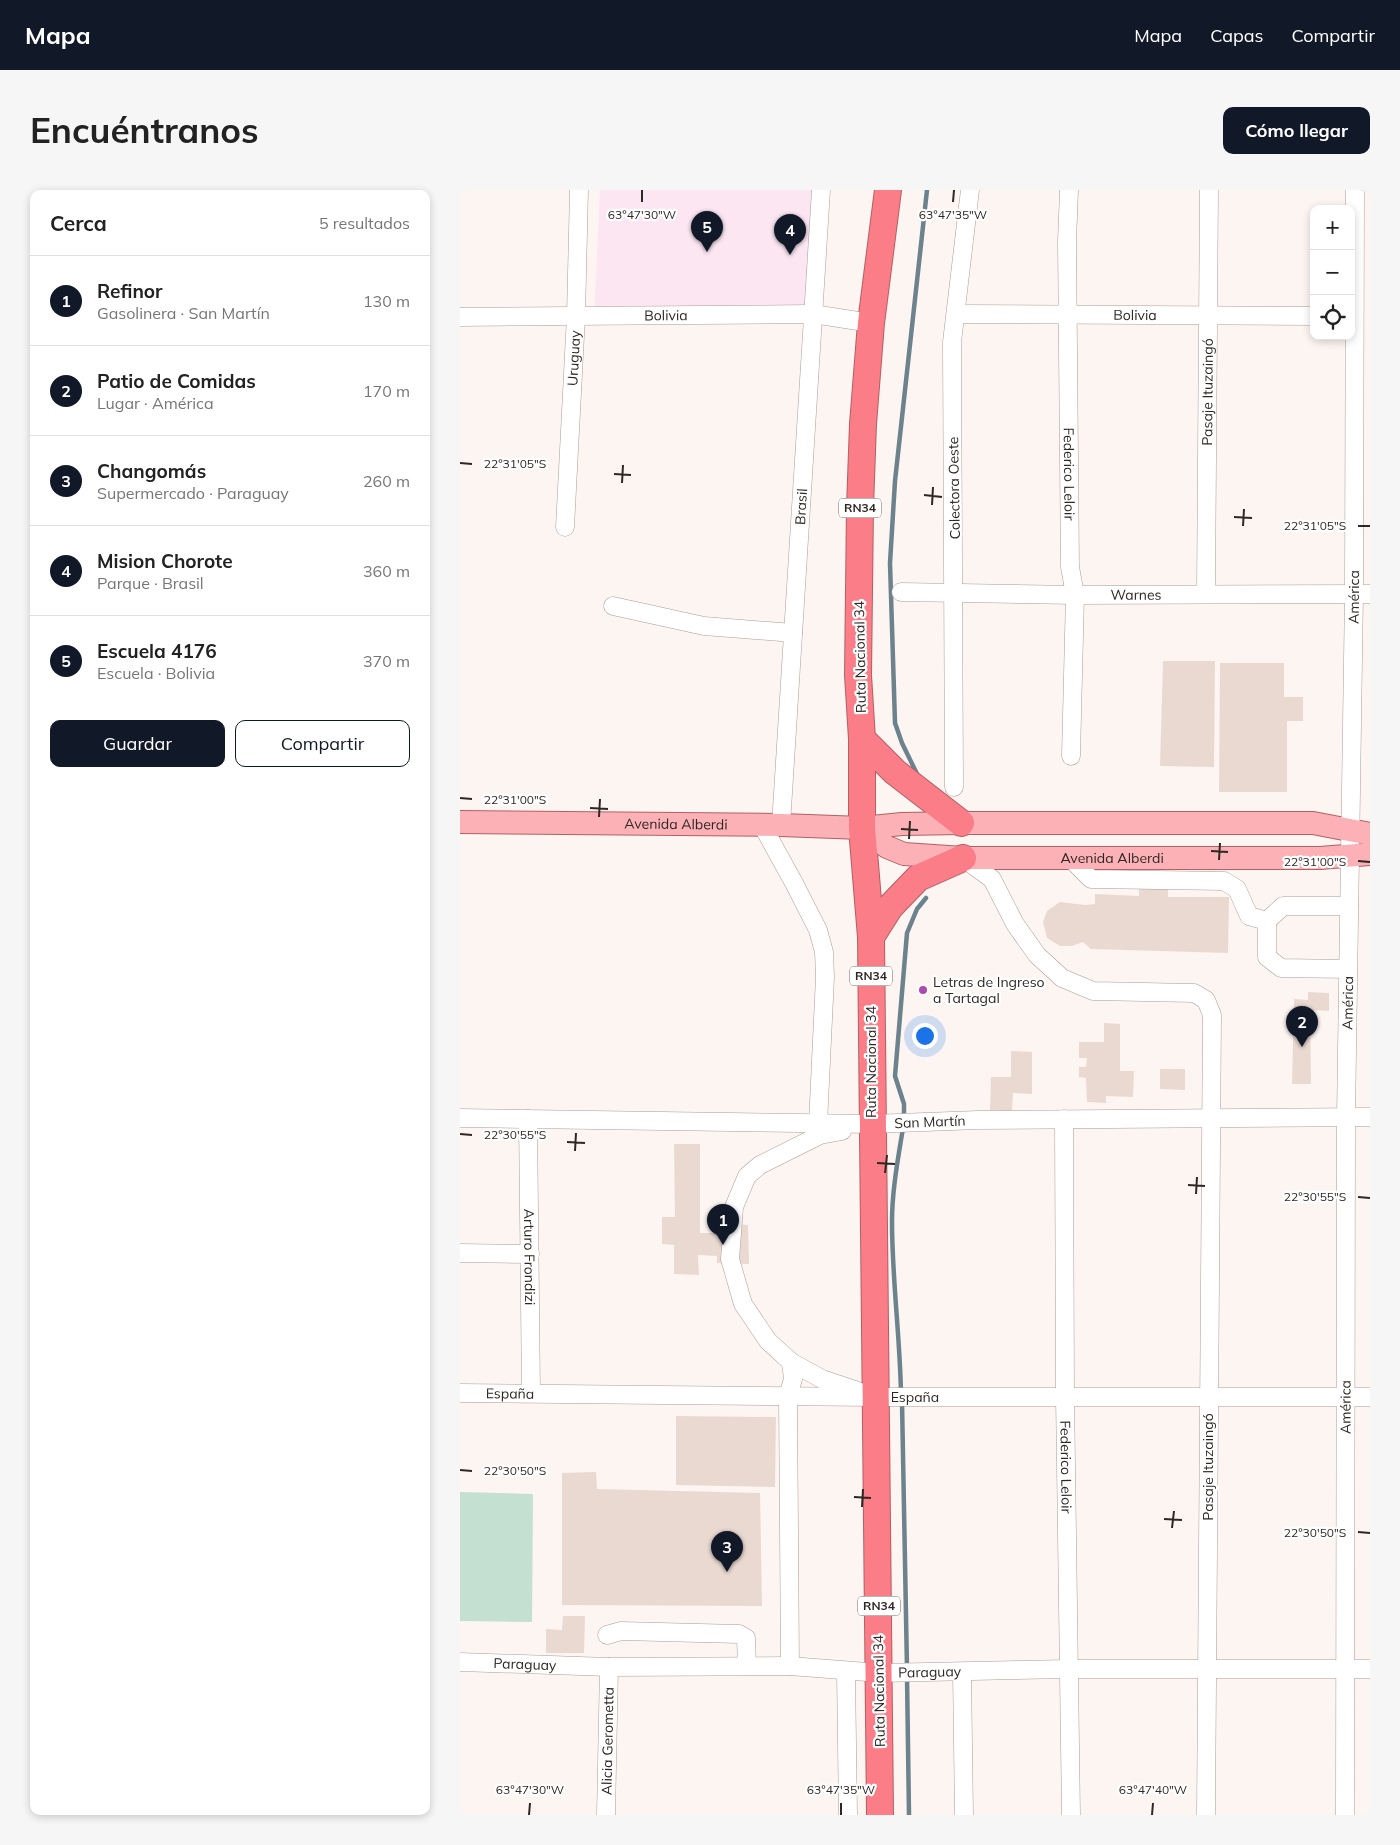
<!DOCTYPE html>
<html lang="es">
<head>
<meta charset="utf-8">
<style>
  body { margin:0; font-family:Mulish,sans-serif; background:#f6f6f6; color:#222 }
  .controls { position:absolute; right:15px; top:15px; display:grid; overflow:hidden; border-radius:10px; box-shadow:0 2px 8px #0003 }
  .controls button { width:45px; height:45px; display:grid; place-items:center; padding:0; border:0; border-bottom:1px solid #e0e0e0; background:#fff; color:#222; font:25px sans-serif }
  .you { position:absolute; left:464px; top:845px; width:18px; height:18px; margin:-12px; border:4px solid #fff; border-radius:50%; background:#1a73e8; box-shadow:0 0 0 8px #1a73e833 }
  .badge { display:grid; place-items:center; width:32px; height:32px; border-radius:50%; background:#111827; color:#fff; font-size:16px; font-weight:700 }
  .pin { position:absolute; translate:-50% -41px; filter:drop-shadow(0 1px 2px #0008) }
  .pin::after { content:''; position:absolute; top:26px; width:18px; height:15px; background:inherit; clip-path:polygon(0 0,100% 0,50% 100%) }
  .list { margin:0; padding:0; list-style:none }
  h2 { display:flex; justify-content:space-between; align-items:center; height:65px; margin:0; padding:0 20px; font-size:21px }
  h2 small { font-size:16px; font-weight:400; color:#767676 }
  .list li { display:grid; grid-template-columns:32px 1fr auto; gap:15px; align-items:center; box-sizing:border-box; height:90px; padding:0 20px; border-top:1px solid #e0e0e0 }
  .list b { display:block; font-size:19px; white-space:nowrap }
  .list p { margin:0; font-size:16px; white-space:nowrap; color:#767676 }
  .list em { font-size:16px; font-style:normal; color:#767676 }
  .actions { display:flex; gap:10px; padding:15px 20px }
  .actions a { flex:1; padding:11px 0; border:1px solid #111827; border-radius:10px; text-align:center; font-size:18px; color:#111827 }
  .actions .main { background:#111827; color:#fff }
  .icon { flex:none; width:28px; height:28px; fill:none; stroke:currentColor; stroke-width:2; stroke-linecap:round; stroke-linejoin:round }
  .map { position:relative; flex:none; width:910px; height:1625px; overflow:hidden; border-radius:10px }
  header { display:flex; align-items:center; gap:30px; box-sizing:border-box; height:70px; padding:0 25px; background:#111827; color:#fff }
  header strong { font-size:24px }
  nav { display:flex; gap:28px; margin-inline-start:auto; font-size:18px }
  .intro { display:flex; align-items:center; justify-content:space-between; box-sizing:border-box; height:120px; padding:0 30px }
  h1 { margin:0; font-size:35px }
  .button { padding:12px 22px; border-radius:10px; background:#111827; color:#fff; font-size:18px; font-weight:700 }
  main { display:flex; gap:30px; padding:0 30px }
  aside { flex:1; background:#fff; border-radius:10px; box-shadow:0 2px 8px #0003 }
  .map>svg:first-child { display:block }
  .education { fill:#fce6f2 }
  .green { fill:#c3e0d0 }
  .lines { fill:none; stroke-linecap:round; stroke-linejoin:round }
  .stream { stroke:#6c828d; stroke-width:4.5 }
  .building { fill:#ead9d1 }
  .minor-casing { stroke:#ad9c95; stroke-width:19 }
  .major-casing { stroke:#b35f64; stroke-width:24 }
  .highway-casing { stroke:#b35f64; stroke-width:28 }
  .minor { stroke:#fff; stroke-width:18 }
  .major { stroke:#fcb1b7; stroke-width:22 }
  .highway { stroke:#fa7d87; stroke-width:26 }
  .ticks { fill:none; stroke:#2e2724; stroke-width:2 }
  .poi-dot { fill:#ad4ab0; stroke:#fff; stroke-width:2 }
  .labels { text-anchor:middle; stroke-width:4.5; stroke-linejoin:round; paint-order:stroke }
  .shield { fill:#fff; stroke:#6d6866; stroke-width:1 }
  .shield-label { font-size:12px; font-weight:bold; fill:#2e2724 }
  .street-label { font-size:14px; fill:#2e2724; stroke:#fff }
  .poi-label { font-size:14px; fill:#2e2724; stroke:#fff; text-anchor:start }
  .ticks-label { font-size:12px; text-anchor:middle; fill:#2e2724; stroke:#fff; stroke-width:4.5; stroke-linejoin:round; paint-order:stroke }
</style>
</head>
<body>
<header>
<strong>Mapa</strong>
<nav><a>Mapa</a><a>Capas</a><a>Compartir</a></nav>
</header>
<div class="intro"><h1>Encuéntranos</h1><a class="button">Cómo llegar</a></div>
<main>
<aside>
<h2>Cerca<small>5 resultados</small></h2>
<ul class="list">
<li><span class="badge">1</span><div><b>Refinor</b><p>Gasolinera · San Martín</p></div><em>130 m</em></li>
<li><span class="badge">2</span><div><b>Patio de Comidas</b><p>Lugar · América</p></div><em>170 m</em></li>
<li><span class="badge">3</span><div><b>Changomás</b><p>Supermercado · Paraguay</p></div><em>260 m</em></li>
<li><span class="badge">4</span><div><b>Mision Chorote</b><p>Parque · Brasil</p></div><em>360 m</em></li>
<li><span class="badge">5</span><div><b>Escuela 4176</b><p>Escuela · Bolivia</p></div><em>370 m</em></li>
</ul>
<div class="actions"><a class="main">Guardar</a><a>Compartir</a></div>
</aside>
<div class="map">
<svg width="910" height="1625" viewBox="0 0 910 1625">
  <rect width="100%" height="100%" fill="#fdf5f2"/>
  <path class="education" d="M 140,0 L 361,0 L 353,124 L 134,126 Z"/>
  <path class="green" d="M 0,1302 L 73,1304 L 72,1432 L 0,1431 Z"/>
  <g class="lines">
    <path class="stream" d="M 457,584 L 442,553 L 435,533 L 430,373 L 435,291 L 467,0
      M 444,930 L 444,914 L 435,886 L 447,743 L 457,719 L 466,708
      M 441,1204 C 440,1146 432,1089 432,1032 C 432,1000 438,969 443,938
      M 442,1211 L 447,1479
      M 447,1486 L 449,1625"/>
  </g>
  <path class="building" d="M 703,471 L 755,471 L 754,577 L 700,576 Z
    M 760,473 L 824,473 L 824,507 L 843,507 L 843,531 L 827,531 L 827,602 L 759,602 Z
    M 679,696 L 708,697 L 708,707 L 769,707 L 768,763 L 631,759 L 623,752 L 612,756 L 600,756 L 587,748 L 583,732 L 587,721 L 600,712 L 625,715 L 635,714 L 635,704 L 679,706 Z
    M 848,802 L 869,803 L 869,821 L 850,820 L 851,894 L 832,894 L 834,809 L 848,810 Z
    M 644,833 L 660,834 L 660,881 L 674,881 L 673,907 L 646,906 L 646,913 L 627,912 L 626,888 L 619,887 L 619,877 L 626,877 L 627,868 L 619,868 L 619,852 L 644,852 Z
    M 551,861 L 572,862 L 572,904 L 553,903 L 552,921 L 530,920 L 531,887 L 551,887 Z
    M 700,879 L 725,879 L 725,900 L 700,899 Z
    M 214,954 L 240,954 L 240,1043 L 257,1043 L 258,1033 L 288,1035 L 289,1074 L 257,1073 L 257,1066 L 238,1065 L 239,1085 L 214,1084 L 214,1055 L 202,1054 L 202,1027 L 215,1027 Z
    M 216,1226 L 316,1227 L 315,1297 L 216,1295 Z
    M 136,1282 L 137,1299 L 300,1303 L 302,1416 L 102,1415 L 102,1283 Z
    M 103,1426 L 125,1426 L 124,1463 L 86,1463 L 86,1439 L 102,1440 Z"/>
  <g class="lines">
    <g class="minor-casing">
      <g id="minor">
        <path id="s1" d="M 609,0 L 607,52 L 610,377 L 615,405 L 611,566"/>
        <path id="s2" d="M 496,124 L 854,126"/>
        <path id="s3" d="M 0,127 L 353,124 L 411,133"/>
        <path id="s4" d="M 105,337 L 116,126 L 119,0"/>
        <path id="s5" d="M 441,402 L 615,405 L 910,404"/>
        <path id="s6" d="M 746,403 L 749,0"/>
        <path d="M 153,416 L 244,436 L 333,443"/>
        <path d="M 494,597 L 492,152 L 510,0"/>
        <path d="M 302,635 L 334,693 L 358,740 L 364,762 L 365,787 L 358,934"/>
        <path id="s7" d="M 321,635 L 361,0"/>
        <path d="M 503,668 L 532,689 L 555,734 L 577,765 L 602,788 L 633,801 L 734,803 L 746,810 L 752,825 L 746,1625"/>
        <path d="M 610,668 L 631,689 L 764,691 L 777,699 L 789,726 L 807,731 L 807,767 L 821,778 L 888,779"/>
        <path d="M 807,731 L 823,716 L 889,716"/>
        <path id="s8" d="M 0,928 L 412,934 L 518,930 L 910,927"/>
        <path id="s9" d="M 68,929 L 71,1203"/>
        <path id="s10" d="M 604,929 L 605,1206 L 611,1625"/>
        <path d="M 382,941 L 360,945 L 300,975 L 287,986 L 274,1017 L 270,1069 L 283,1114 L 308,1151 L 331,1172 L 362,1189 L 398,1201"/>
        <path d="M 0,1063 L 70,1064"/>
        <path id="s11" d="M 0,1203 L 416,1207 L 910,1207"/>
        <path d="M 147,1445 L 161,1441 L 279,1444 L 286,1448 L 287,1476"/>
        <path id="s12" d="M 0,1472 L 149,1477 L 330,1476 L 420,1483 L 609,1479 L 910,1479"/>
        <path d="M 330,1476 L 328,1206 L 333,1189 L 331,1172"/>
        <path d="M 386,1482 L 388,1625"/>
        <path d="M 502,1482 L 504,1625"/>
        <path id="s13" d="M 146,1625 L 149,1477"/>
        <path id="s14" d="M 885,1625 L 886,927 L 894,404 L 895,0"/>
      </g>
    </g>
    <g class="major-casing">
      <g id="major">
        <path id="s15" d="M 0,632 L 321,635 L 402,638 L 442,634 L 501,633 L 853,633 L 910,644"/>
        <path id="s16" d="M 402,638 L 427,657 L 444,664 L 503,668 L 860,668 L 910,664"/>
      </g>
    </g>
    <g class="highway-casing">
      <path id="highway" d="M 402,549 L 435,582 L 501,633
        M 411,747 L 430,717 L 458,688 L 503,668
        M 420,1625 L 411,747 L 402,638 L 402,549 L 398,485 L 400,317 L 403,234 L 411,133 L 428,0"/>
    </g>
    <use href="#minor" class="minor"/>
    <use href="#major" class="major"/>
    <use href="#highway" class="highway"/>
  </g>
  <path class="ticks" d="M 182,12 L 182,0M 493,12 L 494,0M 0,273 L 12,274M 154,284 L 171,285M 162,293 L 163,275M 464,305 L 482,307M 472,315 L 473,297M 774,327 L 792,328M 783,336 L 784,319M 898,336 L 910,336M 0,608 L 12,609M 130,618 L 148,619M 139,627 L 140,609M 441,639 L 458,640M 449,649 L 450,631M 751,661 L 768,662M 759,670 L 760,653M 898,671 L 910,672M 0,944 L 12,945M 107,952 L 125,953M 115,961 L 116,943M 417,973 L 435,974M 425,983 L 427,965M 728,995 L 745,996M 736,1004 L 737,987M 898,1007 L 910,1008M 0,1280 L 12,1281M 394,1307 L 411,1308M 402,1317 L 403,1299M 704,1329 L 722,1330M 712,1338 L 714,1321M 898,1342 L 910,1343M 69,1625 L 70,1613M 381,1625 L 381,1613M 692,1625 L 693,1613"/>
  <circle class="poi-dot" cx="463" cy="800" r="5"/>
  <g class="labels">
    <g class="shield">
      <rect x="379" y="308.5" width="42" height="19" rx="4"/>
      <rect x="390" y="776.5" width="42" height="19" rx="4"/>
      <rect x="398" y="1406.5" width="42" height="19" rx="4"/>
    </g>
    <g class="shield-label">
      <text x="400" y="322">RN34</text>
      <text x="411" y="790">RN34</text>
      <text x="419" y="1420">RN34</text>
    </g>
    <g class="street-label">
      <text dy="5" stroke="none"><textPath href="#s3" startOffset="206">Bolivia</textPath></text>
      <text dy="5" stroke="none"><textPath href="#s2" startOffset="179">Bolivia</textPath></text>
      <text dy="5" stroke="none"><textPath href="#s4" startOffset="169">Uruguay</textPath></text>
      <text dy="5" stroke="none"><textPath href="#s6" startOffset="201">Pasaje Ituzaingó</textPath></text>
      <text dy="5" stroke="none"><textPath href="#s1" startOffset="284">Federico Leloir</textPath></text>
      <text transform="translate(494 298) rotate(-91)" y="5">Colectora Oeste</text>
      <text dy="5" stroke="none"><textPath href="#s7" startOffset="319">Brasil</textPath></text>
      <text dy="5" stroke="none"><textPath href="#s5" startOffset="235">Warnes</textPath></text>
      <text dy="5" stroke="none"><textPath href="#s14" startOffset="1218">América</textPath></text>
      <text transform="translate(400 467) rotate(-91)" y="5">Ruta Nacional 34</text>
      <text dy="5" stroke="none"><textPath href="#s15" startOffset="216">Avenida Alberdi</textPath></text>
      <text dy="5" stroke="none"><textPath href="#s16" startOffset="258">Avenida Alberdi</textPath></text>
      <text dy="5" stroke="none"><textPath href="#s14" startOffset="812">América</textPath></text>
      <text transform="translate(411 872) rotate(-90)" y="5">Ruta Nacional 34</text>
      <text dy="5" stroke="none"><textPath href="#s8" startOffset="470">San Martín</textPath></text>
      <text dy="5" stroke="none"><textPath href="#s9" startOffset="138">Arturo Frondizi</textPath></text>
      <text dy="5" stroke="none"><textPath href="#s11" startOffset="50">España</textPath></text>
      <text dy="5" stroke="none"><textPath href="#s11" startOffset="455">España</textPath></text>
      <text dy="5" stroke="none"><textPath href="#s14" startOffset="408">América</textPath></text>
      <text dy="5" stroke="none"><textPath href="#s10" startOffset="348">Federico Leloir</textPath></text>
      <text transform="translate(748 1277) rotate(-90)" y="5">Pasaje Ituzaingó</text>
      <text dy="5" stroke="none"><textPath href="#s12" startOffset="65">Paraguay</textPath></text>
      <text dy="5" stroke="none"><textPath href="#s12" startOffset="470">Paraguay</textPath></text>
      <text transform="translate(419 1501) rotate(-91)" y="5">Ruta Nacional 34</text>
      <text dy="5" stroke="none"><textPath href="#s13" startOffset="74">Alicia Gerometta</textPath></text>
    </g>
    <g class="poi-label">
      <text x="473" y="797">Letras de Ingreso<tspan x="473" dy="16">a Tartagal</tspan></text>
    </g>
  </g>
  <g class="ticks-label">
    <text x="182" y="29">63°47'30"W</text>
    <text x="493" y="29">63°47'35"W</text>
    <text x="55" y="278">22°31'05"S</text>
    <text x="855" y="340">22°31'05"S</text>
    <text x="55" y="614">22°31'00"S</text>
    <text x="855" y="676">22°31'00"S</text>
    <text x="55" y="949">22°30'55"S</text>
    <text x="855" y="1011">22°30'55"S</text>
    <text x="55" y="1285">22°30'50"S</text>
    <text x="855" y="1347">22°30'50"S</text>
    <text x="70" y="1604">63°47'30"W</text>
    <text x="381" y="1604">63°47'35"W</text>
    <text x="693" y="1604">63°47'40"W</text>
  </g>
</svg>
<div class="controls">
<button>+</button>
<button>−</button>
<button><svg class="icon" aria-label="locate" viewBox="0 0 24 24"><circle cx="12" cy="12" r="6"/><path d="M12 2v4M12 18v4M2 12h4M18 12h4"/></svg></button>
</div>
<div class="you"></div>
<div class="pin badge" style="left:263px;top:1055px">1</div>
<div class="pin badge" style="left:842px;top:857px">2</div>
<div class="pin badge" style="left:267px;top:1382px">3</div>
<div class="pin badge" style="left:330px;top:65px">4</div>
<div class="pin badge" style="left:247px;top:62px">5</div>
</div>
</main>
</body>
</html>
